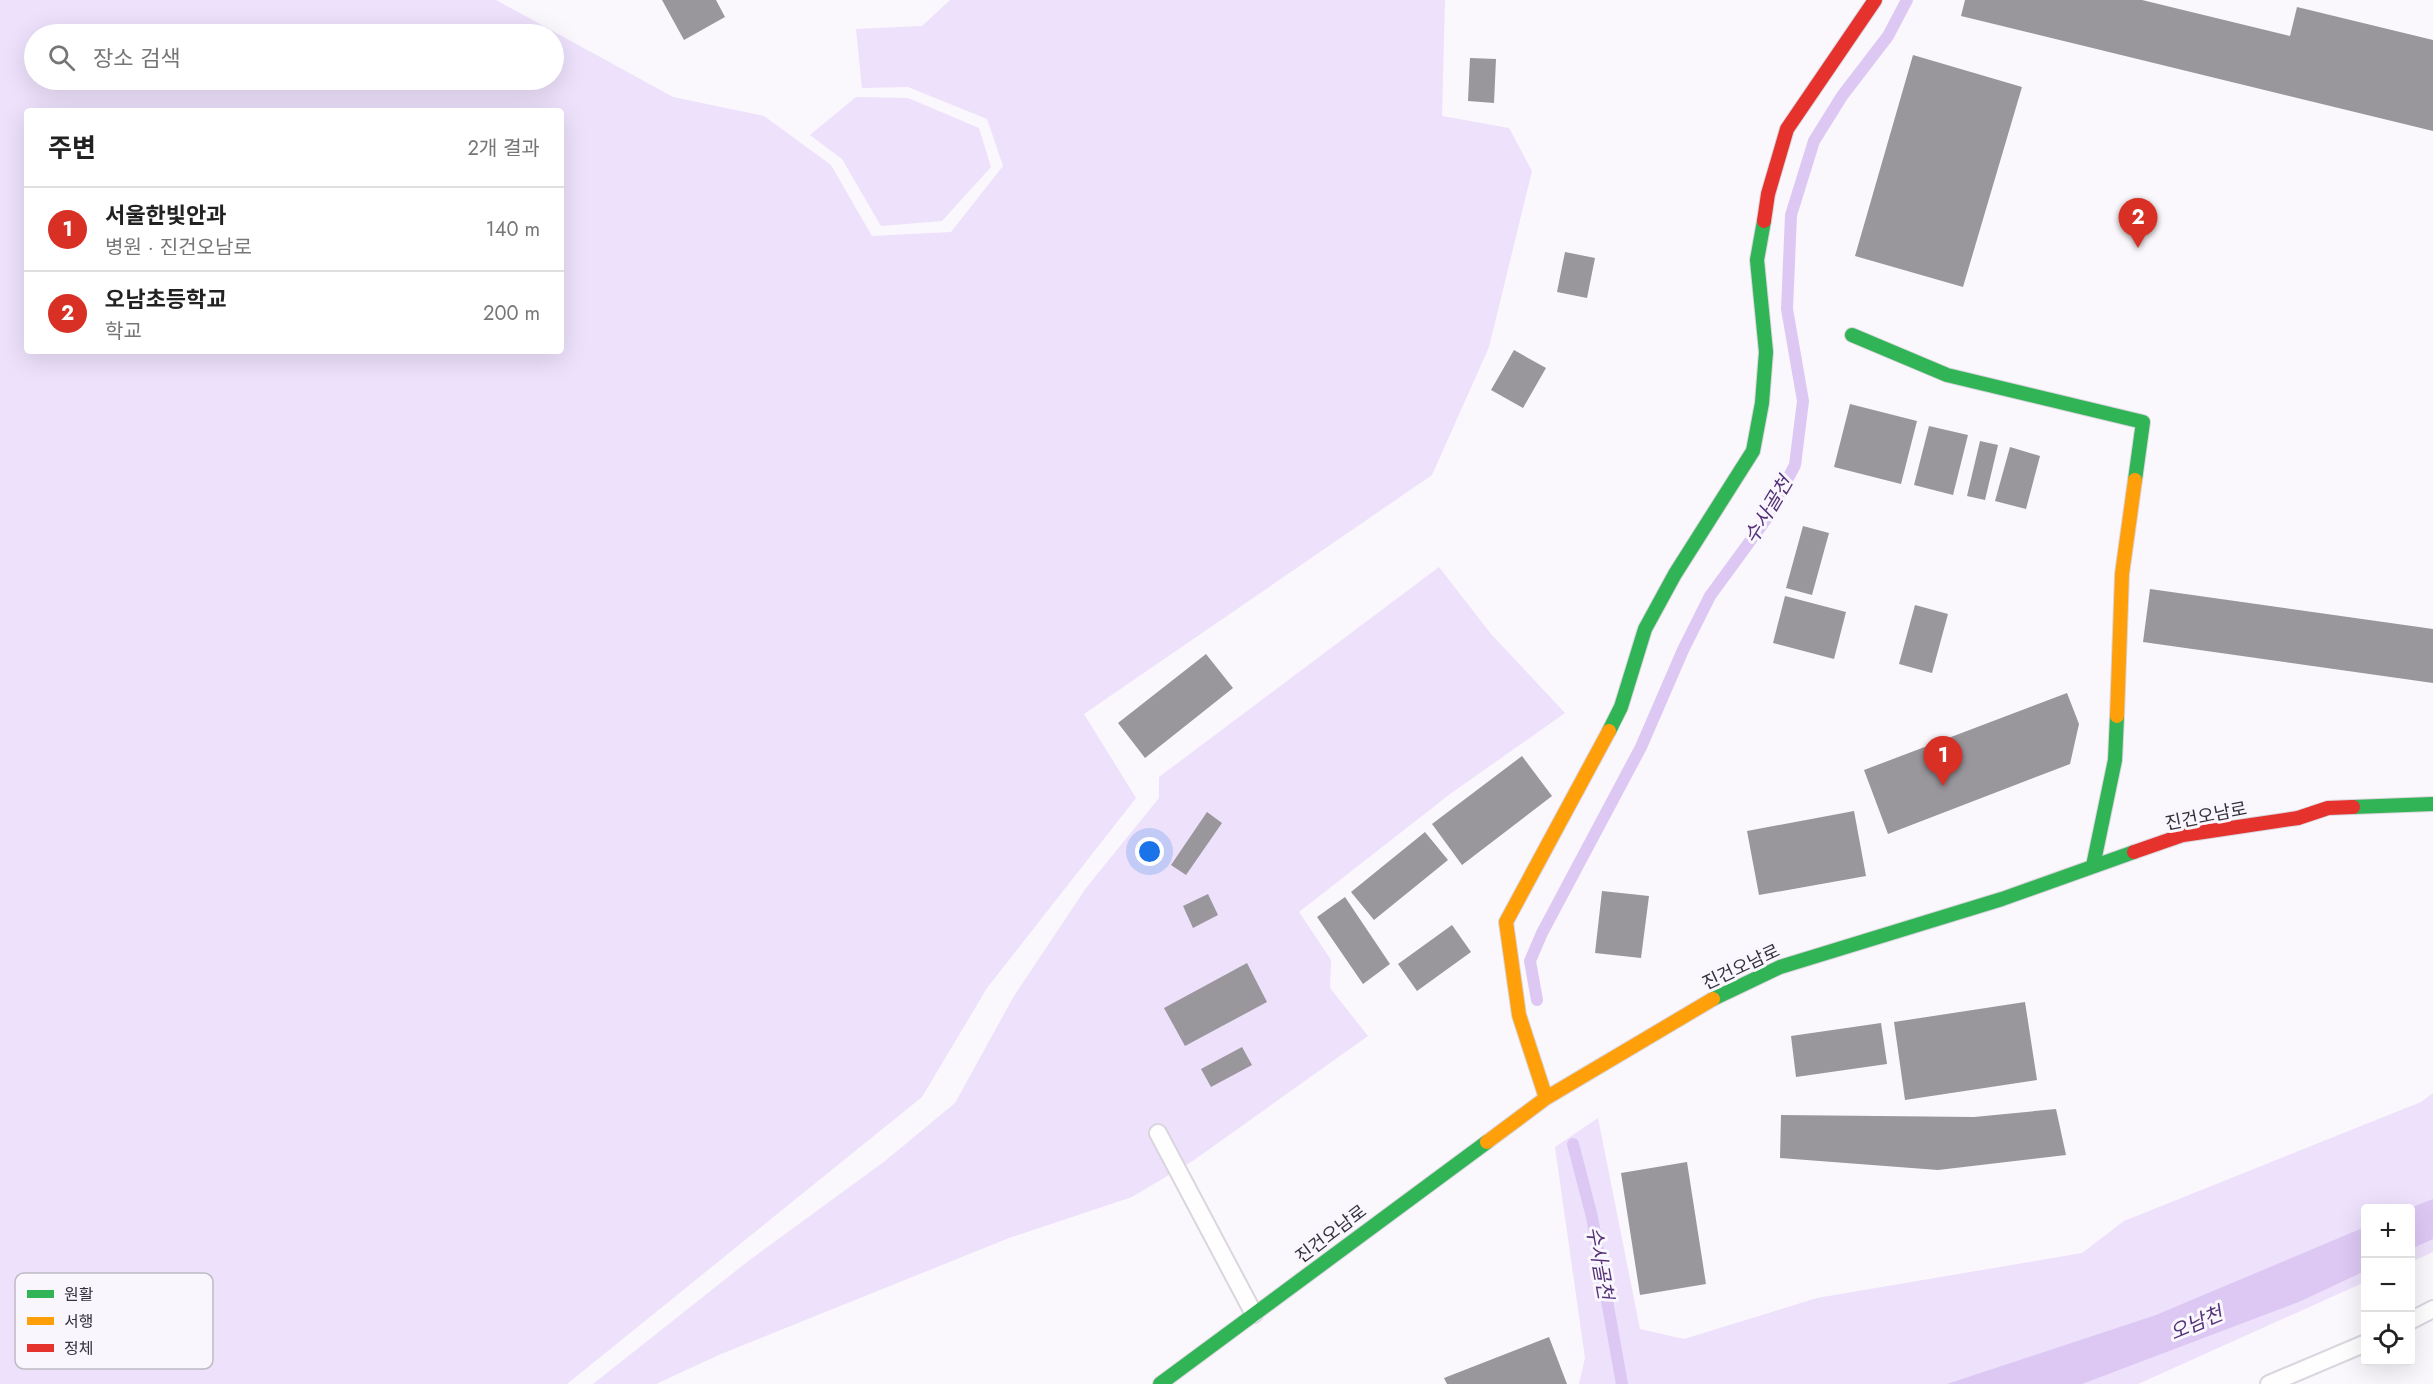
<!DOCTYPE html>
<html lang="ko">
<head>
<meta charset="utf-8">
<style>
  body { margin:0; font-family:Jost,"Noto Sans KR",sans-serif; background:#f6f6f6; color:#222 }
  .controls { position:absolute; right:18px; bottom:18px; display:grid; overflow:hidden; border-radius:6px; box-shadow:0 6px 24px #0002 }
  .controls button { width:54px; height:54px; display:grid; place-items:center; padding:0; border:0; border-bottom:2px solid #e0e0e0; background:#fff; color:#222; font:30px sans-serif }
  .you { position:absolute; left:1150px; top:852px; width:21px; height:21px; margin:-15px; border:4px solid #fff; border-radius:50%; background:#1a73e8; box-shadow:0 0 0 9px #1a73e833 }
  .badge { display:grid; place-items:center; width:39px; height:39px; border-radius:50%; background:#d93025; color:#fff; font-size:20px; font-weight:700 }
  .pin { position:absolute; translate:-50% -50px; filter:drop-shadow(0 2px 3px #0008) }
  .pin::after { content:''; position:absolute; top:32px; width:21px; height:18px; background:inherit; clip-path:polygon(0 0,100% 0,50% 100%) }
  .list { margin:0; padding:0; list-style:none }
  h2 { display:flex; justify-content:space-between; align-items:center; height:78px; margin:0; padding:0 24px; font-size:26px }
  h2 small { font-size:20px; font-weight:400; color:#767676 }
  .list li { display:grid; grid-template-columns:39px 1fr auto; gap:18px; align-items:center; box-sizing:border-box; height:84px; padding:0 24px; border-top:2px solid #e0e0e0 }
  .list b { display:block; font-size:22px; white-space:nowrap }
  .list p { margin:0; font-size:20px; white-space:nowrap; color:#767676 }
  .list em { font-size:20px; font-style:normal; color:#767676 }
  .icon { flex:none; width:33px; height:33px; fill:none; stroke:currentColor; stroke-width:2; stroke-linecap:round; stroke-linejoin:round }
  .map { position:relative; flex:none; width:2433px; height:1384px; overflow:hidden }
  .search { position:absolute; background:#fff; box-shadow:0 6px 24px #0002; left:24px; top:24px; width:540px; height:66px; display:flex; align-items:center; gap:15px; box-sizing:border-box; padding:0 21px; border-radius:33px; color:#767676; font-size:22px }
  .panel { position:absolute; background:#fff; box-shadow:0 6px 24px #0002; left:24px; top:108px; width:540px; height:246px; border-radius:6px }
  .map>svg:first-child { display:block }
  .green { fill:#ede1fb; fill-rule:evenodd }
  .water { fill:#ddc8f4 }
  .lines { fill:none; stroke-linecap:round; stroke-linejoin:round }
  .stream { stroke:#ddc8f4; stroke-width:12 }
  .building { fill:#99969c }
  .lane-casing { stroke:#dad5de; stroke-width:20 }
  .fast-casing { stroke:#dad5de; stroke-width:16 }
  .slow-casing { stroke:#dad5de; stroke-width:16 }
  .jam-casing { stroke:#dad5de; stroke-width:16 }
  .lane { stroke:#fefeff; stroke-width:16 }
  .fast { stroke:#30b455; stroke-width:14 }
  .slow { stroke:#ff9f0a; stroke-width:14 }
  .jam { stroke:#e5322d; stroke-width:14 }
  .labels { text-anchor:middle; stroke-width:6; stroke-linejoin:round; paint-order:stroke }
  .street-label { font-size:18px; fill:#35303b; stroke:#f9f7fd }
  .water-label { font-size:20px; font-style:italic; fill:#553177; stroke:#f9f7fd }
  .key { fill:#f9f7fd; stroke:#bebbc3; stroke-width:1.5 }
  .key-label { font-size:16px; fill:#35303b }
</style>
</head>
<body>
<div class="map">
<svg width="2433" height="1384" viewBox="0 0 2433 1384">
  <rect width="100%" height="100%" fill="#faf8fc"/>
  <path class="green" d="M 0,0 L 496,0 L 673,97 L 764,116 L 831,165 L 872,236 L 951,232 L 1003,166 L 987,119 L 908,87 L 862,88 L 856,29 L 922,26 L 950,0 L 1445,0 L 1442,116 L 1509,128 L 1532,171 L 1489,347 L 1432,475 L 1084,714 L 1136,798 L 987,988 L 922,1097 L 567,1384 L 0,1384 ZM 34,34 L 554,34 L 554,80 L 34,80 ZM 27,111 L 561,111 L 561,351 L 27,351 Z
    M 856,97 L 908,98 L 979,128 L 991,167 L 942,221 L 881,226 L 842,159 L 810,135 Z
    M 1439,567 L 1491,634 L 1565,713 L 1450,794 L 1299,912 L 1331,960 L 1330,988 L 1368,1036 L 1194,1160 L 1132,1197 L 1009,1238 L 721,1354 L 656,1384 L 593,1384 L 747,1262 L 885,1161 L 955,1103 L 1014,996 L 1086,888 L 1159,798 L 1159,777 Z
    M 2433,1093 L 2433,1252 L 2411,1262 L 2410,1208 L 2366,1208 L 2365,1282 L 2138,1384 L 1579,1384 L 1585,1358 L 1555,1147 L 1598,1118 L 1640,1329 L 1684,1339 L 1817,1298 L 2082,1253 L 2124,1221 L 2421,1102 Z"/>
  <path class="water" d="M 2433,1199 L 2433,1239 L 2411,1249 L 2410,1208 Z
    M 2365,1227 L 2365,1271 L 2301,1301 L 2082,1384 L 1947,1384 L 2156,1315 Z"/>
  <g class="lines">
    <path class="stream" d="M 1537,1000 L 1530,961 L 1542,933 L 1641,747 L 1683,650 L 1710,596 L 1767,518 L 1795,465 L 1803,401 L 1787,309 L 1791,215 L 1814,141 L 1842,96 L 1888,36 L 1907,0
      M 1573,1144 L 1592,1217 L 1622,1384"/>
  </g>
  <path class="building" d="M 662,0 L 716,0 L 725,17 L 684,40 Z
    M 1965,0 L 2142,0 L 2290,36 L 2297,7 L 2433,40 L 2433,131 L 1961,16 Z
    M 1913,55 L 2022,87 L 1963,287 L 1855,256 Z
    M 1470,58 L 1496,59 L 1494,103 L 1468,101 Z
    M 1565,252 L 1595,258 L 1587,298 L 1557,292 Z
    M 1514,350 L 1546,368 L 1523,408 L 1491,390 Z
    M 1850,404 L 1917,421 L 1901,484 L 1834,467 Z
    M 1929,426 L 1968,435 L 1953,495 L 1914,485 Z
    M 1980,441 L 1998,445 L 1985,500 L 1967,496 Z
    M 2010,447 L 2040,456 L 2026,509 L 1995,501 Z
    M 1803,526 L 1829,533 L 1812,595 L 1786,588 Z
    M 2150,589 L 2433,629 L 2433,683 L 2143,642 Z
    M 1785,596 L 1846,612 L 1834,659 L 1773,643 Z
    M 1915,605 L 1948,614 L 1932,673 L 1899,664 Z
    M 1206,654 L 1233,688 L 1145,758 L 1118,723 Z
    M 2067,693 L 2079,724 L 2070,764 L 1888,834 L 1864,770 Z
    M 1522,756 L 1552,796 L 1462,865 L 1432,824 Z
    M 1854,811 L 1866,876 L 1759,895 L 1747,831 Z
    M 1207,812 L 1222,823 L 1186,875 L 1171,865 Z
    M 1425,832 L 1448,860 L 1374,920 L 1351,892 Z
    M 1602,891 L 1649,896 L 1641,958 L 1595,953 Z
    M 1208,894 L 1218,915 L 1193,928 L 1183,906 Z
    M 1345,897 L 1390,964 L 1363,984 L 1317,917 Z
    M 1452,925 L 1471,952 L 1417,991 L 1398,964 Z
    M 1247,963 L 1267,1002 L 1185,1046 L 1164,1008 Z
    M 2025,1002 L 2037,1080 L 1905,1100 L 1894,1022 Z
    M 1881,1023 L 1887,1064 L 1796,1077 L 1791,1036 Z
    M 1242,1047 L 1252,1065 L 1211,1087 L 1201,1069 Z
    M 2056,1109 L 2066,1155 L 1938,1170 L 1780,1158 L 1781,1115 L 1974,1117 Z
    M 1687,1162 L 1706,1284 L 1640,1295 L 1621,1173 Z
    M 1549,1337 L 1567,1384 L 1447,1384 L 1444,1378 Z"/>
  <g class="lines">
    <g class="lane-casing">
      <path id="lane" d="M 1158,1133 L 1254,1314
        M 2410,1321 L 2433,1309
        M 2269,1384 L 2366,1343"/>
    </g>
    <g class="fast-casing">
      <path id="fast" d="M 1852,335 L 1947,375 L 2143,422 L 2135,480
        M 1609,731 L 1621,707 L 1645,629 L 1675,574 L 1753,451 L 1762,403 L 1766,352 L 1757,260 L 1764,221
        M 2353,807 L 2433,804
        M 2093,866 L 2115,760 L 2117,716
        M 1713,999 L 1780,967 L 2002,899 L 2134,852
        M 1160,1384 L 1487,1142"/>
    </g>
    <g class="slow-casing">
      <path id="slow" d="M 2117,716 L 2122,574 L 2135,480
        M 1546,1098 L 1519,1015 L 1506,922 L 1609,731
        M 1487,1142 L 1546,1098 L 1713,999"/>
    </g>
    <g class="jam-casing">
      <path id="jam" d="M 1764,221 L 1768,194 L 1787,129 L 1875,0
        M 2134,852 L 2183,835 L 2298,818 L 2328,808 L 2353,807"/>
    </g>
    <use href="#lane" class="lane"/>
    <use href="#fast" class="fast"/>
    <use href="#slow" class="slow"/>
    <use href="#jam" class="jam"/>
  </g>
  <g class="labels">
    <g class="street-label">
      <text transform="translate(2206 816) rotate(-11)" y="6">진건오남로</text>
      <text transform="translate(1741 967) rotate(-25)" y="6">진건오남로</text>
      <text transform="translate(1331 1234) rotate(-37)" y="6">진건오남로</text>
    </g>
    <g class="water-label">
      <text transform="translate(1768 510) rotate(-59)" y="7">수사골천</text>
      <text transform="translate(1600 1263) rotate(80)" y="7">수사골천</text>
      <text transform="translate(2196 1323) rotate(-23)" y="7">오남천</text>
    </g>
  </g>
  <rect x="15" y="1273" width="198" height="96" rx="9" class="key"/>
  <rect x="27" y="1290" width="27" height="8" fill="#30b455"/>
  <rect x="27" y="1317" width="27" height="8" fill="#ff9f0a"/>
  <rect x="27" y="1344" width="27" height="8" fill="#e5322d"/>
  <g class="key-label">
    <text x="64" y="1300">원활</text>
    <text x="64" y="1327">서행</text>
    <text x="64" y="1354">정체</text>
  </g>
</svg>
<div class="controls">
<button>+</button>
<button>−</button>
<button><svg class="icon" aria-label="locate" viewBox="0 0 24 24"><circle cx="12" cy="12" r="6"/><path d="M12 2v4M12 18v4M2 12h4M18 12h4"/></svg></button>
</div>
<div class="you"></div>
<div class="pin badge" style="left:1943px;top:786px">1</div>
<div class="pin badge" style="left:2138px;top:248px">2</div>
<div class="search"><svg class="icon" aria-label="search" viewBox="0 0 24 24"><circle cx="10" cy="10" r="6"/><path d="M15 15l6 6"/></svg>장소 검색</div>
<section class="panel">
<h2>주변<small>2개 결과</small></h2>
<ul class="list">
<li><span class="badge">1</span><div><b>서울한빛안과</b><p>병원 · 진건오남로</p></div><em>140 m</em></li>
<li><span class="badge">2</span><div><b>오남초등학교</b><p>학교</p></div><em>200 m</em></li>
</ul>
</section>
</div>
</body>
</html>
